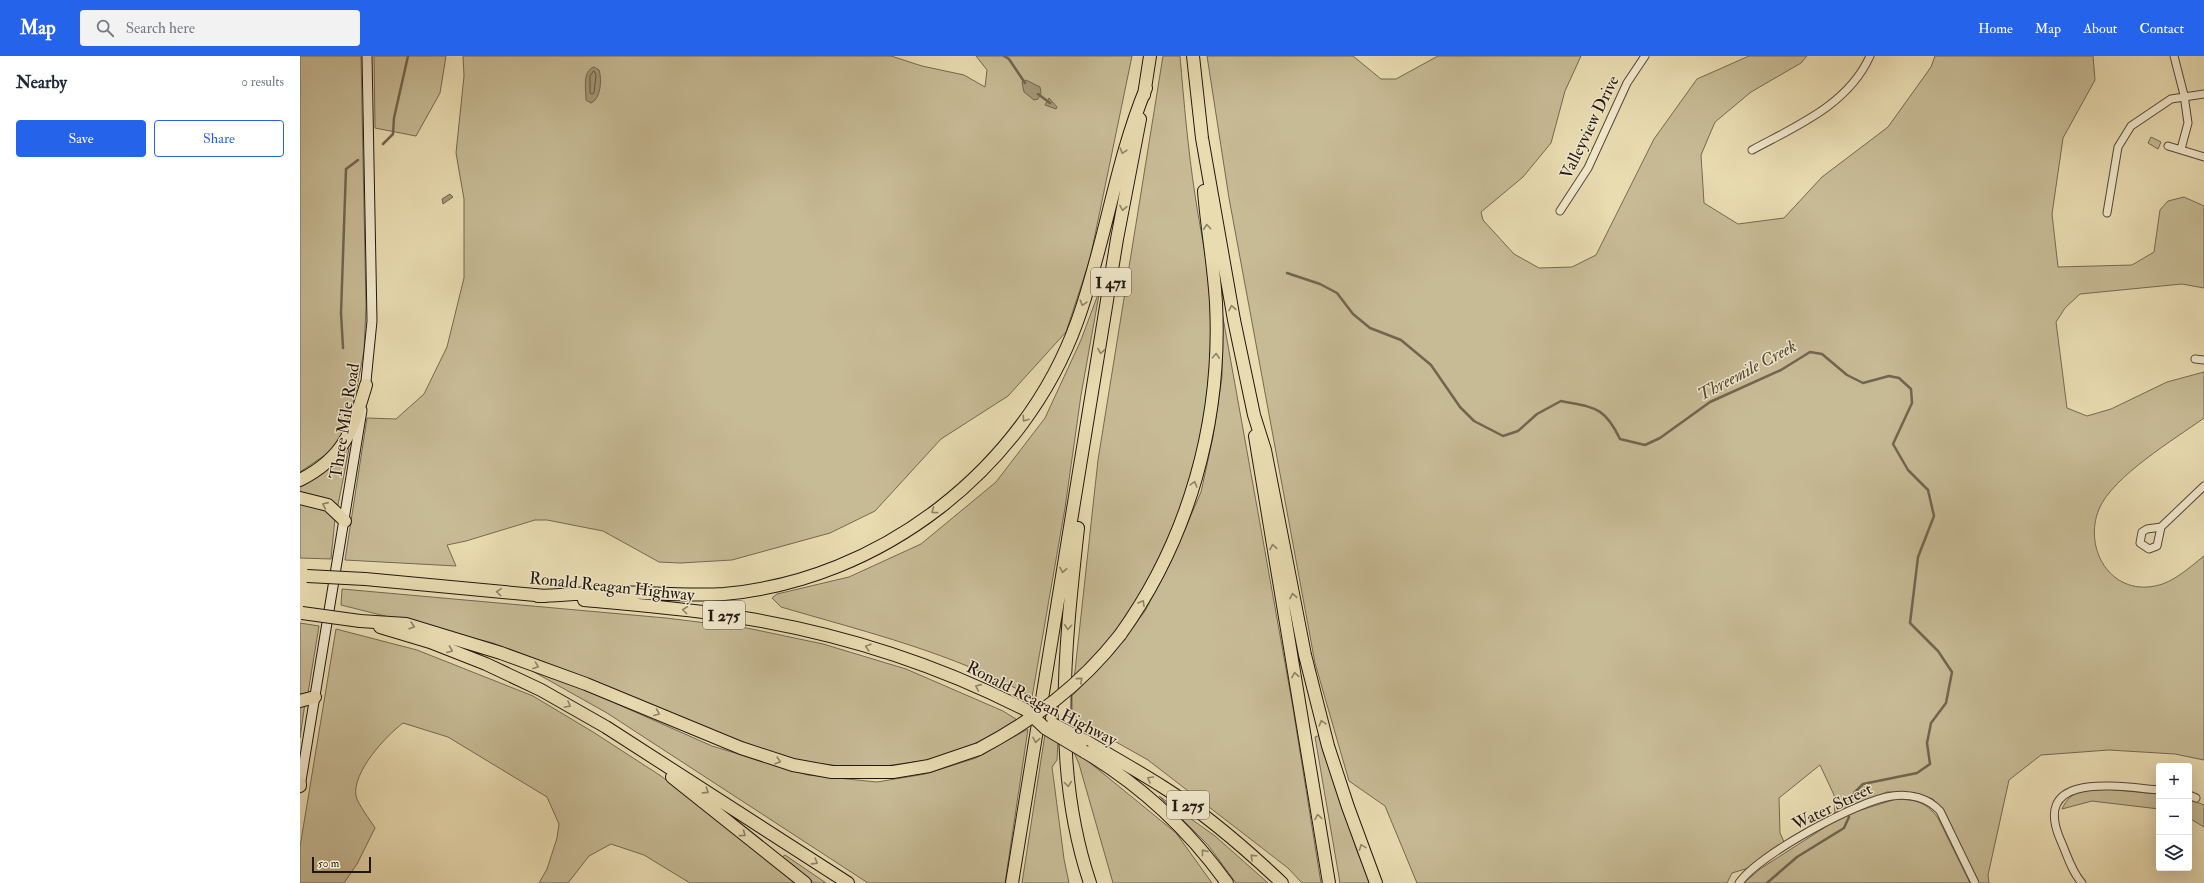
<!DOCTYPE html>
<html lang="en">
<head>
<meta charset="utf-8">
<style>
  body { margin:0; font-family:"IM FELL Double Pica",serif; background:#f2f2f3; color:#1f2937 }
  .controls { position:absolute; right:12px; bottom:12px; display:grid; overflow:hidden; border-radius:4px; box-shadow:0 4px 16px #0002 }
  .controls button { width:36px; height:36px; display:grid; place-items:center; padding:0; border:0; border-bottom:1px solid #e0e1e3; background:#fff; color:#1f2937; font:20px sans-serif }
  .scale { position:absolute; left:12px; bottom:10px; width:59px; box-sizing:border-box; padding-left:4px; border:2px solid #221710; border-top:0; font-size:11px; line-height:14px; white-space:nowrap; color:#221710; -webkit-text-stroke:3px #f1e8cc; paint-order:stroke }
  .list { margin:0; padding:0; list-style:none }
  h2 { display:flex; justify-content:space-between; align-items:center; height:52px; margin:0; padding:0 16px; font-size:17px }
  h2 small { font-size:13px; font-weight:400; color:#747a83 }
  .actions { display:flex; gap:8px; padding:12px 16px }
  .actions a { flex:1; padding:9px 0; border:1px solid #2563eb; border-radius:4px; text-align:center; font-size:14px; color:#2563eb }
  .actions .main { background:#2563eb; color:#fff }
  .icon { flex:none; width:22px; height:22px; fill:none; stroke:currentColor; stroke-width:2; stroke-linecap:round; stroke-linejoin:round }
  .map { position:relative; flex:none; width:1904px; height:827px; overflow:hidden }
  header { display:flex; align-items:center; gap:24px; box-sizing:border-box; height:56px; padding:0 20px; background:#2563eb; color:#fff }
  header strong { font-size:19px }
  nav { display:flex; gap:22px; margin-inline-start:auto; font-size:14px }
  .search { width:280px; height:36px; background:#f2f2f3; display:flex; align-items:center; gap:10px; box-sizing:border-box; padding:0 14px; border-radius:4px; color:#747a83; font-size:15px }
  main { display:flex }
  aside { flex:1; background:#fff }
  .map>svg:first-child { display:block }
  .green { fill:#c7bb96; stroke:#746953 }
  .water { fill:#a5997a; stroke:#716550 }
  .lines { fill:none; stroke-linecap:round; stroke-linejoin:round }
  .shore { stroke:#645845; stroke-width:1 }
  .stream { stroke:#716550; stroke-width:2.5 }
  .street-casing { stroke:#544838; stroke-width:9 }
  .secondary-casing { stroke:#221710; stroke-width:11 }
  .highway-casing { stroke:#221710; stroke-width:14 }
  .street { stroke:#f1e8cc; stroke-width:7 }
  .secondary { stroke:#f1e8cc; stroke-width:9 }
  .highway { stroke:#e9dcb1; stroke-width:12 }
  .highway-bridge-casing { stroke:#221710; stroke-width:14; stroke-linecap:butt }
  .highway-bridge { stroke:#e9dcb1; stroke-width:12 }
  .oneway { stroke:#8f8369 }
  .labels { text-anchor:middle; stroke-width:3; stroke-linejoin:round; paint-order:stroke }
  .shield { fill:#f1e8cc; stroke:#605648; stroke-width:1 }
  .shield-label { font-size:16px; font-weight:bold; fill:#221710 }
  .street-label { font-size:17px; fill:#221710; stroke:#f1e8cc }
  .water-label { font-size:18px; font-style:italic; fill:#564b3a; stroke:#f1e8cc }
</style>
</head>
<body>
<header>
<strong>Map</strong>
<div class="search"><svg class="icon" aria-label="search" viewBox="0 0 24 24"><circle cx="10" cy="10" r="6"/><path d="M15 15l6 6"/></svg>Search here</div>
<nav><a>Home</a><a>Map</a><a>About</a><a>Contact</a></nav>
</header>
<main>
<aside>
<h2>Nearby<small>0 results</small></h2>
<ul class="list">
</ul>
<div class="actions"><a class="main">Save</a><a>Share</a></div>
</aside>
<div class="map">
<svg width="1904" height="827" viewBox="0 0 1904 827">
  <rect width="100%" height="100%" fill="#e9dcb1"/>
  <filter id="stains"><feTurbulence type="fractalNoise" baseFrequency=".005" numOctaves="4"/><feColorMatrix values="0 0 0 0 .2 0 0 0 0 .09 0 0 0 0 .02 0 0 0 .5 -.17"/></filter>
  <radialGradient id="worn" r=".72"><stop offset=".6" stop-color="#630" stop-opacity="0"/><stop offset="1" stop-color="#630" stop-opacity=".3"/></radialGradient>
  <path class="green" d="M 0,0 L 61,0 L 66,251 L 64,295 L 55,341 L 46,370 L 34,393 L 0,416 Z
    M 74,0 L 146,0 L 140,37 L 116,80 L 75,72 Z
    M 163,0 L 591,0 L 622,10 L 664,19 L 685,31 L 687,14 L 676,0 L 832,0 L 790,203 L 766,276 L 708,340 L 641,383 L 575,455 L 530,477 L 432,504 L 380,507 L 359,506 L 303,475 L 247,464 L 235,464 L 166,485 L 147,489 L 156,510 L 45,504 L 67,362 L 96,363 L 124,338 L 147,291 L 164,222 L 164,143 L 156,97 L 164,20 Z
    M 863,0 L 880,0 C 884,47 888,93 895,139 C 900,174 909,210 910,244 C 915,366 888,475 818,574 C 805,592 788,608 774,624 L 798,404 Z
    M 907,0 L 1053,0 L 1081,23 L 1096,23 L 1138,0 L 1281,0 L 1265,35 L 1251,87 L 1223,121 L 1181,156 L 1183,164 L 1214,198 L 1239,212 L 1272,211 L 1296,199 L 1354,83 L 1397,23 L 1449,0 L 1507,0 L 1501,7 L 1451,36 L 1415,66 L 1401,99 L 1404,147 L 1438,168 L 1484,162 L 1522,121 L 1588,71 L 1631,11 L 1635,0 L 1793,0 L 1795,24 L 1763,82 L 1752,158 L 1758,211 L 1832,209 L 1854,196 L 1860,154 L 1868,145 L 1884,141 L 1904,150 L 1904,232 L 1882,228 L 1780,238 L 1765,252 L 1756,266 L 1767,352 L 1787,360 L 1811,353 L 1867,326 L 1904,316 L 1904,362 C 1875,383 1813,420 1799,453 C 1783,492 1810,539 1855,530 C 1873,527 1890,511 1904,500 L 1904,704 L 1875,698 L 1809,694 L 1741,699 L 1709,724 L 1688,819 L 1689,827 L 1677,827 L 1656,784 L 1646,758 L 1633,743 L 1615,737 L 1587,736 L 1535,759 L 1534,739 L 1520,709 L 1479,742 L 1480,777 L 1485,788 L 1452,811 L 1432,817 L 1427,827 L 1117,827 L 1085,750 L 1049,725 L 1015,607 L 929,142 Z
    M 1851,81 L 1861,86 L 1858,93 L 1848,87 Z
    M 800,233 L 781,339 L 765,452 L 732,641 C 654,597 566,576 481,551 L 472,542 L 477,538 L 549,521 L 621,488 L 696,426 L 745,362 L 781,284 Z
    M 922,256 L 992,646 L 1021,827 L 1002,827 L 988,812 L 848,704 L 772,661 L 772,640 L 812,598 L 845,555 L 876,494 L 901,436 L 913,381 L 922,321 Z
    M 48,390 L 49,393 L 38,449 L 24,442 L 0,437 L 0,427 Z
    M 0,447 L 19,450 L 35,462 L 31,503 L 0,502 Z
    M 42,533 L 366,562 L 447,572 L 523,588 L 606,613 L 703,655 L 719,665 L 674,690 L 629,704 L 563,713 L 500,705 L 440,687 L 193,587 L 41,549 Z
    M 0,567 L 19,570 L 8,637 L 0,638 Z
    M 36,573 L 117,594 L 233,640 L 293,676 L 361,720 L 479,812 L 495,827 L 390,827 L 344,799 L 311,788 L 289,800 L 268,827 L 239,827 L 247,813 L 257,782 L 259,768 L 247,741 L 148,681 L 103,667 C 86,680 52,716 56,740 C 58,748 70,764 75,772 L 57,808 L 44,827 L 0,827 L 0,791 Z
    M 227,612 L 290,636 L 412,690 L 508,719 L 577,726 L 625,718 L 676,702 L 728,673 L 705,827 L 568,827 L 307,657 Z
    M 5,647 L 0,682 L 0,648 Z
    M 745,678 L 758,685 L 757,704 L 752,711 L 764,803 L 769,827 L 722,827 Z
    M 1020,679 L 1057,795 L 1070,827 L 1040,827 L 1015,681 Z
    M 772,692 L 876,777 L 912,827 L 813,827 L 779,708 Z
    M 1805,733 L 1859,738 L 1859,753 L 1792,745 L 1762,753 C 1771,733 1785,735 1805,733 Z
    M 859,740 L 915,780 L 968,827 L 936,827 L 908,789 Z
    M 1596,743 C 1616,744 1625,745 1638,762 L 1670,827 L 1444,827 L 1460,813 L 1530,768 L 1532,763 Z
    M 1889,743 L 1904,749 L 1904,771 L 1889,762 Z
    M 485,799 L 526,827 L 514,827 L 482,801 Z"/>
  <path class="water" d="M 294,11 L 299,14 C 302,23 301,43 291,47 L 286,44 C 286,34 282,15 294,11 Z
    M 726,24 L 740,31 L 741,37 L 738,43 L 734,44 L 724,36 L 722,26 Z
    M 749,42 L 757,51 L 756,53 L 745,49 Z
    M 150,138 L 153,141 L 143,148 L 142,143 Z"/>
  <g class="lines">
    <path class="shore" d="M 294,15 L 296,19 L 294,37 L 292,38 L 290,37 L 290,20 Z"/>
    <path class="stream" d="M 704,0 L 709,3 L 725,27
      M 738,38 L 750,47
      M 83,88 L 93,78 L 94,62 L 108,0
      M 987,217 L 1020,228 L 1037,237 L 1053,258 L 1070,272 L 1101,284 L 1131,309 L 1160,351 L 1174,365 L 1203,380 L 1218,375 L 1237,358 L 1261,345 C 1295,352 1304,350 1320,383 L 1345,389 L 1360,382 L 1410,346 L 1481,314 L 1510,296 L 1522,298 L 1547,319 L 1563,327 L 1589,320 L 1599,322 L 1611,333 L 1612,347 L 1593,388 L 1608,414 L 1628,434 L 1634,460 L 1618,501 L 1610,567 L 1638,595 L 1652,616 L 1646,647 L 1631,667 L 1627,687 L 1630,708 L 1617,717 L 1563,728 L 1554,737 L 1548,750
      M 43,292 L 41,257 L 46,113 L 58,104
      M 1467,827 L 1497,801 L 1544,772 L 1549,761"/>
    <g class="street-casing">
      <path id="street" d="M 1874,0 L 1884,39 L 1888,67 L 1881,93
        M 1868,90 L 1904,101
        M 1452,94 C 1496,70 1548,49 1570,0
        M 1260,155 L 1288,112 L 1327,27 L 1345,0
        M 1807,157 L 1818,91 L 1831,70 L 1871,43 L 1904,38
        M 1895,303 L 1904,304
        M 1861,471 L 1857,490 L 1849,493 L 1840,487 L 1842,476 L 1847,473 L 1861,471 L 1904,430
        M 1889,739 L 1896,742
        M 1439,827 C 1458,799 1559,744 1592,740 C 1610,737 1628,742 1640,755 L 1675,827
        M 1782,827 C 1771,815 1767,798 1760,783 C 1731,714 1821,731 1859,734"/>
    </g>
    <g class="secondary-casing">
      <path id="secondary" d="M 65,335 L 72,265 L 67,0
        M 0,731 L 62,354"/>
    </g>
    <g class="highway-casing">
      <path id="highway" d="M 893,0 L 902,82 L 934,264 L 954,359 L 965,394 L 1005,599 L 1028,690 L 1048,751 L 1076,827
        M 844,39 L 850,0
        M 955,380 L 1029,827
        M 0,424 C 45,401 52,375 66,329
        M 0,442 L 28,449 L 45,465
        M 778,472 C 765,590 751,712 790,827
        M 65,523 L 246,540
        M 238,540 C 265,539 293,536 320,536 C 354,537 389,540 424,538 C 581,524 724,413 777,266 C 805,189 815,107 846,32
        M 284,544 C 337,549 391,553 444,562 C 542,578 638,609 726,654
        M 60,565 L 106,568 L 201,597 L 286,628 L 441,692 L 493,709 L 532,716 L 593,716 L 629,710 L 679,693
        M 80,571 L 130,586 L 186,608 L 241,634 L 306,671 L 548,827
        M 820,579 C 889,483 922,365 916,247 C 914,210 907,173 904,135
        M 0,645 L 15,641
        M 784,684 C 811,700 838,715 863,731 C 906,758 945,792 982,827
        M 785,696 C 842,730 888,773 927,827
        M 372,721 L 505,827
        M 0,728 L 0,730
        M 712,827 L 817,183 L 840,63"/>
    </g>
    <use href="#street" class="street"/>
    <use href="#secondary" class="secondary"/>
    <use href="#highway" class="highway"/>
    <g class="highway-bridge-casing">
      <path id="highway-bridge" d="M 7,520 L 65,523
        M 2,557 L 60,565
        M 726,654 L 745,672 L 785,696
        M 753,668 L 784,684
        M 679,693 C 735,663 780,630 820,579"/>
    </g>
    <use href="#highway-bridge" class="highway-bridge"/>
  </g>
  <defs><path id="oneway-chevron" d="M-2-3.5L2.5 0L-2 3.5" fill="none" stroke-width="1.6" stroke-linecap="round" stroke-linejoin="round"/></defs>
  <g class="oneway">
    <use href="#oneway-chevron" transform="translate(823 95) rotate(107)"/>
    <use href="#oneway-chevron" transform="translate(823 152) rotate(100)"/>
    <use href="#oneway-chevron" transform="translate(907 171) rotate(-95)"/>
    <use href="#oneway-chevron" transform="translate(783 247) rotate(107)"/>
    <use href="#oneway-chevron" transform="translate(932 252) rotate(-100)"/>
    <use href="#oneway-chevron" transform="translate(801 295) rotate(99)"/>
    <use href="#oneway-chevron" transform="translate(916 300) rotate(-87)"/>
    <use href="#oneway-chevron" transform="translate(725 363) rotate(124)"/>
    <use href="#oneway-chevron" transform="translate(894 428) rotate(-74)"/>
    <use href="#oneway-chevron" transform="translate(25 449) rotate(-156)"/>
    <use href="#oneway-chevron" transform="translate(634 455) rotate(143)"/>
    <use href="#oneway-chevron" transform="translate(973 491) rotate(-100)"/>
    <use href="#oneway-chevron" transform="translate(763 514) rotate(100)"/>
    <use href="#oneway-chevron" transform="translate(199 536) rotate(-175)"/>
    <use href="#oneway-chevron" transform="translate(993 540) rotate(-101)"/>
    <use href="#oneway-chevron" transform="translate(842 547) rotate(-60)"/>
    <use href="#oneway-chevron" transform="translate(385 554) rotate(-174)"/>
    <use href="#oneway-chevron" transform="translate(112 570) rotate(16)"/>
    <use href="#oneway-chevron" transform="translate(768 571) rotate(95)"/>
    <use href="#oneway-chevron" transform="translate(568 591) rotate(-163)"/>
    <use href="#oneway-chevron" transform="translate(150 594) rotate(21)"/>
    <use href="#oneway-chevron" transform="translate(236 610) rotate(20)"/>
    <use href="#oneway-chevron" transform="translate(995 619) rotate(-100)"/>
    <use href="#oneway-chevron" transform="translate(780 624) rotate(-41)"/>
    <use href="#oneway-chevron" transform="translate(678 631) rotate(-156)"/>
    <use href="#oneway-chevron" transform="translate(268 649) rotate(30)"/>
    <use href="#oneway-chevron" transform="translate(357 657) rotate(23)"/>
    <use href="#oneway-chevron" transform="translate(1022 667) rotate(-106)"/>
    <use href="#oneway-chevron" transform="translate(736 684) rotate(100)"/>
    <use href="#oneway-chevron" transform="translate(478 705) rotate(16)"/>
    <use href="#oneway-chevron" transform="translate(850 723) rotate(-150)"/>
    <use href="#oneway-chevron" transform="translate(768 728) rotate(82)"/>
    <use href="#oneway-chevron" transform="translate(406 735) rotate(33)"/>
    <use href="#oneway-chevron" transform="translate(1018 761) rotate(-99)"/>
    <use href="#oneway-chevron" transform="translate(443 778) rotate(37)"/>
    <use href="#oneway-chevron" transform="translate(1062 791) rotate(-111)"/>
    <use href="#oneway-chevron" transform="translate(904 796) rotate(-128)"/>
    <use href="#oneway-chevron" transform="translate(953 801) rotate(-138)"/>
    <use href="#oneway-chevron" transform="translate(515 806) rotate(32)"/>
  </g>
  <g class="labels">
    <g class="shield">
      <rect x="791" y="212" width="40" height="28" rx="3"/>
      <rect x="403" y="545" width="42" height="28" rx="3"/>
      <rect x="867" y="735" width="42" height="28" rx="3"/>
    </g>
    <g class="shield-label">
      <text x="811" y="232">I 471</text>
      <text x="424" y="565">I 275</text>
      <text x="888" y="755">I 275</text>
    </g>
    <g class="street-label">
      <text transform="translate(1289 71) rotate(-64)" y="6">Valleyview Drive</text>
      <text transform="translate(44 365) rotate(-81)" y="6">Three Mile Road</text>
      <text transform="translate(312 530) rotate(6)" y="6">Ronald Reagan Highway</text>
      <text transform="translate(742 647) rotate(27)" y="6">Ronald Reagan Highway</text>
      <text transform="translate(1532 750) rotate(-26)" y="6">Water Street</text>
    </g>
    <g class="water-label">
      <text transform="translate(1447 314) rotate(-28)" y="6">Threemile Creek</text>
    </g>
  </g>
  <rect width="100%" height="100%" filter="url(#stains)"/>
  <rect width="100%" height="100%" fill="url(#worn)"/>
</svg>
<div class="controls">
<button>+</button>
<button>−</button>
<button><svg class="icon" aria-label="layers" viewBox="0 0 24 24"><path d="M12 4l9 5-9 5-9-5zM3 14l9 5 9-5"/></svg></button>
</div>
<div class="scale">50 m</div>
</div>
</main>
</body>
</html>
